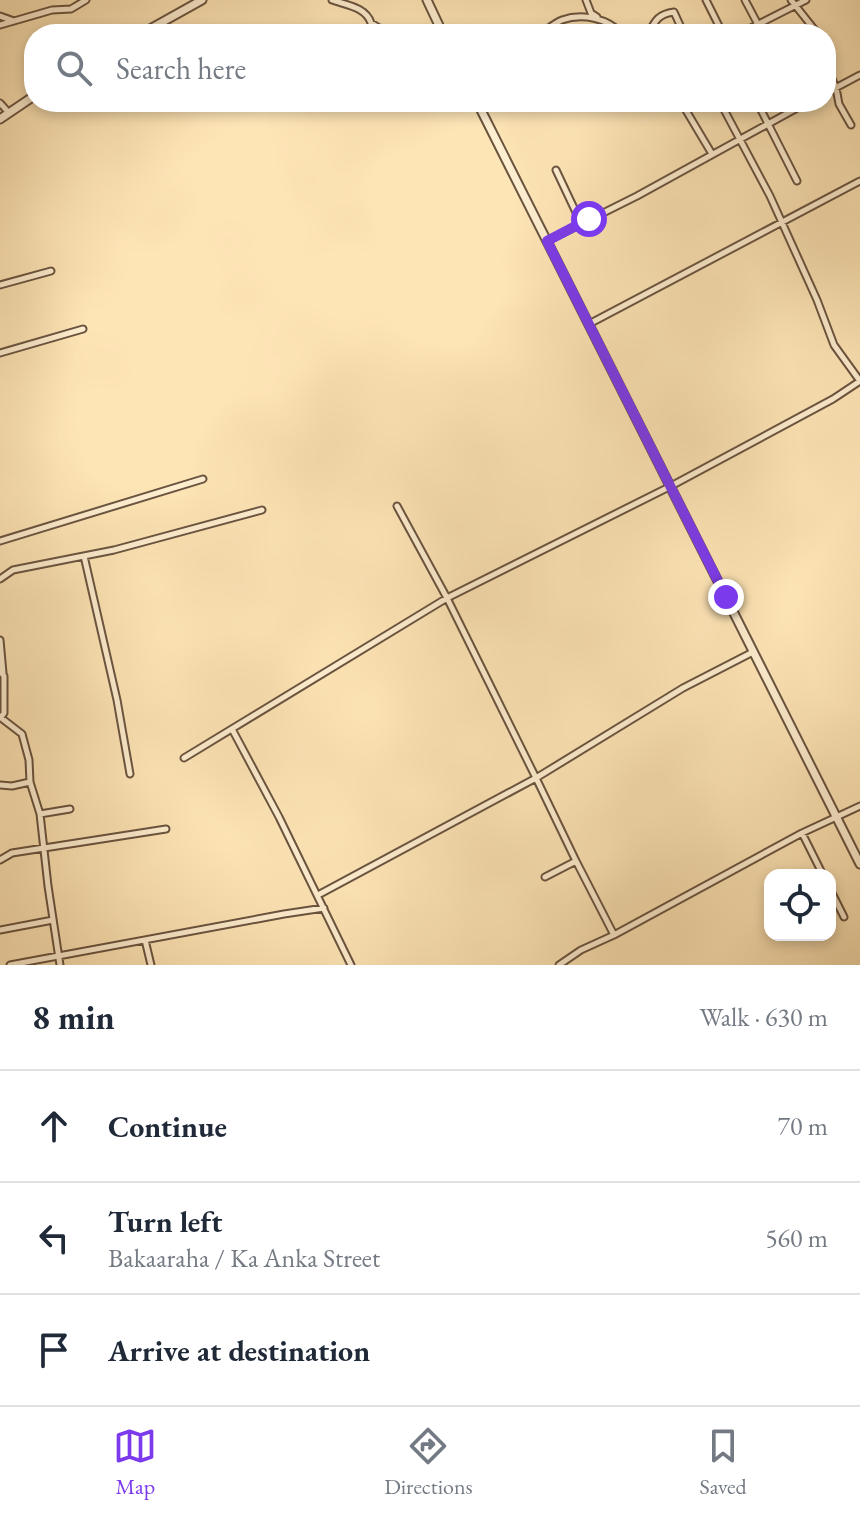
<!DOCTYPE html>
<html lang="en">
<head>
<meta charset="utf-8">
<style>
  body { margin:0; font-family:"EB Garamond",serif; background:#f6f6f7; color:#1f2937 }
  .controls { position:absolute; right:24px; bottom:24px; display:grid; overflow:hidden; border-radius:16px; box-shadow:0 4px 12px #0003 }
  .controls button { width:72px; height:72px; display:grid; place-items:center; padding:0; border:0; border-bottom:2px solid #e0e1e3; background:#fff; color:#1f2937; font:40px sans-serif }
  .stop { position:absolute; width:24px; height:24px; margin:-18px; border:6px solid #7c3aed; border-radius:50%; background:#fff }
  .stop.end { background:#7c3aed; border-color:#fff; box-shadow:0 2px 8px #0008 }
  .list { margin:0; padding:0; list-style:none }
  h2 { display:flex; justify-content:space-between; align-items:center; height:104px; margin:0; padding:0 32px; font-size:34px }
  h2 small { font-size:26px; font-weight:400; color:#747a83 }
  .list li { display:grid; grid-template-columns:52px 1fr auto; gap:24px; align-items:center; box-sizing:border-box; height:112px; padding:0 32px; border-top:2px solid #e0e1e3 }
  .list b { display:block; font-size:30px; white-space:nowrap }
  .list p { margin:0; font-size:26px; white-space:nowrap; color:#747a83 }
  .list em { font-size:26px; font-style:normal; color:#747a83 }
  .icon { flex:none; width:44px; height:44px; fill:none; stroke:currentColor; stroke-width:2; stroke-linecap:round; stroke-linejoin:round }
  .map { position:relative; flex:none; width:860px; height:965px; overflow:hidden }
  .search { position:absolute; background:#fff; box-shadow:0 4px 12px #0003; left:24px; right:24px; top:24px; height:88px; display:flex; align-items:center; gap:20px; box-sizing:border-box; padding:0 28px; border-radius:32px; color:#747a83; font-size:30px }
  .sheet { height:440px; background:#fff }
  nav { display:flex; justify-content:space-around; align-items:center; box-sizing:border-box; height:112px; border-top:2px solid #e0e1e3; background:#fff; font-size:22px; color:#747a83 }
  nav a { display:grid; justify-items:center; gap:4px }
  nav .on { color:#7c3aed }
  .map>svg:first-child { display:block }
  .lines { fill:none; stroke-linecap:round; stroke-linejoin:round }
  .minor-casing { stroke:#6a5440; stroke-width:9 }
  .tertiary-casing { stroke:#6a5440; stroke-width:11 }
  .minor { stroke:#feeed0; stroke-width:5 }
  .tertiary { stroke:#feeed0; stroke-width:7 }
  .route { stroke:#7c3aed; stroke-width:10 }
</style>
</head>
<body>
<div class="map">
<svg width="860" height="965" viewBox="0 0 860 965">
  <rect width="100%" height="100%" fill="#fee5b6"/>
  <filter id="stains"><feTurbulence type="fractalNoise" baseFrequency=".0025" numOctaves="4"/><feColorMatrix values="0 0 0 0 .2 0 0 0 0 .09 0 0 0 0 .02 0 0 0 .5 -.17"/></filter>
  <radialGradient id="worn" r=".72"><stop offset=".6" stop-color="#630" stop-opacity="0"/><stop offset="1" stop-color="#630" stop-opacity=".3"/></radialGradient>
  <g class="lines">
    <g class="minor-casing">
      <path id="minor" d="M 332,0 C 346,5 366,7 371,23 L 389,34
        M 586,0 L 591,13 L 597,17
        M 706,0 L 723,34
        M 745,0 L 763,34
        M 791,0 L 818,34
        M 0,16 L 14,21 L 52,10 L 71,9 L 86,0
        M 0,25 L 14,21
        M 540,34 C 547,30 554,23 562,20 C 582,13 608,18 622,34
        M 648,34 C 655,21 658,14 674,12 L 684,34
        M 739,34 L 806,0
        M 826,65 L 836,88 L 839,104 L 851,125
        M 826,93 L 860,75
        M 681,102 L 712,154
        M 720,102 L 770,196 L 817,300 L 834,345 L 860,381
        M 757,102 L 797,181
        M 0,103 L 9,113
        M 556,170 L 581,223
        M 547,241 L 637,196 L 808,102
        M 0,285 L 51,271
        M 589,324 L 860,181
        M 0,353 L 83,329
        M 0,541 L 203,479
        M 84,556 L 117,700 L 130,774
        M 0,579 L 13,570 L 114,550 L 262,510
        M 0,640 L 3,673
        M 0,671 L 4,676 L 4,713 L 1,717
        M 0,717 L 22,734 L 29,760 L 30,782
        M 232,729 L 279,817 L 351,965
        M 184,758 L 447,598 L 671,486 L 833,399 L 860,381
        M 0,785 L 12,786 L 30,782 L 40,814
        M 802,833 L 823,875
        M 0,860 L 12,853 L 166,829
        M 545,877 L 576,861
        M 830,889 L 844,917
        M 318,895 L 536,778 L 447,598 L 397,506
        M 0,930 L 53,920
        M 614,935 L 576,861 L 536,778 L 683,688 L 753,652
        M 145,940 L 151,965
        M 10,965 L 284,914 L 324,908
        M 60,965 L 48,886 L 40,814 L 70,809
        M 559,965 L 581,950 L 614,935 L 802,833 L 860,806"/>
    </g>
    <g class="tertiary-casing">
      <path id="tertiary" d="M 427,0 L 443,34
        M 141,34 L 202,0
        M 477,102 L 860,864
        M 0,119 L 34,96"/>
    </g>
    <use href="#minor" class="minor"/>
    <use href="#tertiary" class="tertiary"/>
  </g>
  <g class="lines">
    <path class="route" d="M 589,219 L 547,241 L 726,597"/>
  </g>
  <rect width="100%" height="100%" filter="url(#stains)"/>
  <rect width="100%" height="100%" fill="url(#worn)"/>
</svg>
<div class="controls">
<button><svg class="icon" aria-label="locate" viewBox="0 0 24 24"><circle cx="12" cy="12" r="6"/><path d="M12 2v4M12 18v4M2 12h4M18 12h4"/></svg></button>
</div>
<div class="stop" style="left:589px;top:219px"></div>
<div class="stop end" style="left:726px;top:597px"></div>
<div class="search"><svg class="icon" aria-label="search" viewBox="0 0 24 24"><circle cx="10" cy="10" r="6"/><path d="M15 15l6 6"/></svg>Search here</div>
</div>
<section class="sheet">
<h2>8 min<small>Walk · 630 m</small></h2>
<ul class="list">
<li><svg class="icon" aria-label="ahead" viewBox="0 0 24 24"><path d="M12 20V5M6 11l6-6 6 6"/></svg><div><b>Continue</b></div><em>70 m</em></li>
<li><svg class="icon" aria-label="left" viewBox="0 0 24 24"><path d="M17 20v-9H6M10 6l-5 5 5 5"/></svg><div><b>Turn left</b><p>Bakaaraha / Ka Anka Street</p></div><em>560 m</em></li>
<li><svg class="icon" aria-label="arrive" viewBox="0 0 24 24"><path d="M6 21V4h12l-3 4 3 4H6"/></svg><div><b>Arrive at destination</b></div></li>
</ul>
</section>
<nav>
<a class="on"><svg class="icon" aria-label="map" viewBox="0 0 24 24"><path d="M3 6l6-2 6 2 6-2v14l-6 2-6-2-6 2zM9 4v14M15 6v14"/></svg>Map</a>
<a><svg class="icon" aria-label="directions" viewBox="0 0 24 24"><path d="M12 3l9 9-9 9-9-9zM9 14v-3h6M13 9l2 2-2 2"/></svg>Directions</a>
<a><svg class="icon" aria-label="saved" viewBox="0 0 24 24"><path d="M7 4h10v16l-5-4-5 4z"/></svg>Saved</a>
</nav>
</body>
</html>
